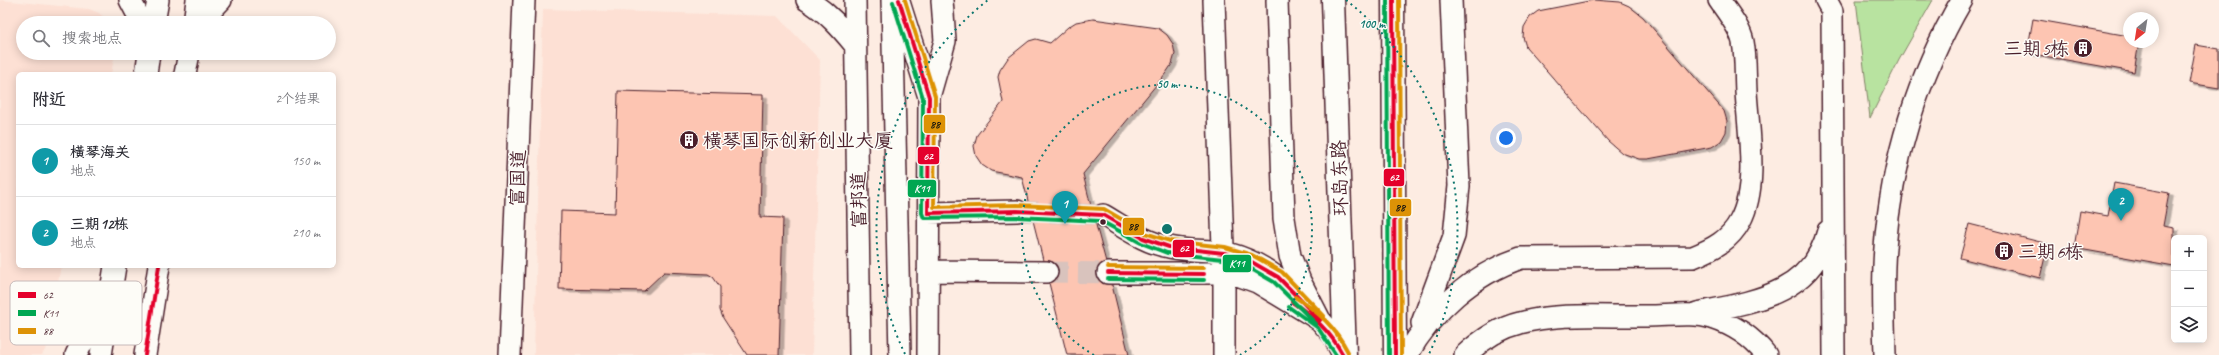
<!DOCTYPE html>
<html lang="zh">
<head>
<meta charset="utf-8">
<style>
  body { margin:0; font-family:Caveat,"LXGW WenKai TC",sans-serif; background:#f7f7f7; color:#2b2b33 }
  .controls { position:absolute; right:12px; bottom:12px; display:grid; overflow:hidden; border-radius:6px; box-shadow:0 2px 10px #0003 }
  .controls button { width:36px; height:36px; display:grid; place-items:center; padding:0; border:0; border-bottom:1px solid #e1e1e2; background:#fff; color:#2b2b33; font:20px sans-serif }
  .compass { position:absolute; left:2123px; top:12px; width:36px; height:36px; border-radius:50%; background:#fff; box-shadow:0 2px 10px #0003; rotate:210deg }
  .you { position:absolute; left:1506px; top:138px; width:14px; height:14px; margin:-10px; border:3px solid #fff; border-radius:50%; background:#1a73e8; box-shadow:0 0 0 6px #1a73e833 }
  .badge { display:grid; place-items:center; width:26px; height:26px; border-radius:50%; background:#4a1f2b; color:#fff; font-size:13px; font-weight:700 }
  .pin { position:absolute; translate:-50% -33px; filter:drop-shadow(0 1px 2px #0008) }
  .pin::after { content:''; position:absolute; top:21px; width:14px; height:12px; background:inherit; clip-path:polygon(0 0,100% 0,50% 100%) }
  .list { margin:0; padding:0; list-style:none }
  h2 { display:flex; justify-content:space-between; align-items:center; height:52px; margin:0; padding:0 16px; font-size:17px }
  h2 small { font-size:13px; font-weight:400; color:#7c7c81 }
  .list li { display:grid; grid-template-columns:26px 1fr auto; gap:12px; align-items:center; box-sizing:border-box; height:72px; padding:0 16px; border-top:1px solid #e1e1e2 }
  .list b { display:block; font-size:15px; white-space:nowrap }
  .list p { margin:0; font-size:13px; white-space:nowrap; color:#7c7c81 }
  .list em { font-size:13px; font-style:normal; color:#7c7c81 }
  .icon { flex:none; width:22px; height:22px; fill:none; stroke:currentColor; stroke-width:2; stroke-linecap:round; stroke-linejoin:round }
  .map { position:relative; flex:none; width:2219px; height:355px; overflow:hidden }
  .search { position:absolute; background:#fff; box-shadow:0 2px 10px #0003; left:16px; top:16px; width:320px; height:44px; display:flex; align-items:center; gap:10px; box-sizing:border-box; padding:0 14px; border-radius:22px; color:#7c7c81; font-size:15px }
  .panel { position:absolute; background:#fff; box-shadow:0 2px 10px #0003; left:16px; top:72px; width:320px; height:196px; border-radius:6px }
  .map>svg:first-child { display:block }
  .built { fill:#fde0d4 }
  .green { fill:#b8e3a0; stroke:#818166 }
  .building { fill:#fdc5b2; stroke:#4a1f2b; filter:url(#shadow) }
  .lines { fill:none; stroke-linecap:round; stroke-linejoin:round }
  .minor-tunnel { stroke:#d9c3bd; stroke-width:21; stroke-dasharray:21 10; stroke-linecap:butt }
  .minor-casing { stroke:#4a1f2b; stroke-width:24 }
  .major-casing { stroke:#4a1f2b; stroke-width:25 }
  .minor { stroke:#fdfcf7; stroke-width:21 }
  .major { stroke:#fdfcf7; stroke-width:22 }
  .bus-1-casing { stroke:#fdfcf7; stroke-width:7 }
  .bus-2-casing { stroke:#fdfcf7; stroke-width:7 }
  .bus-3-casing { stroke:#fdfcf7; stroke-width:7 }
  .bus-1 { stroke:#e4002b; stroke-width:4 }
  .bus-2 { stroke:#00a651; stroke-width:4 }
  .bus-3 { stroke:#dd9206; stroke-width:4 }
  .ring { fill:none; stroke:#0f766e; stroke-width:2; stroke-dasharray:2 4 }
  .bus-dot { fill:#4a1f2b; stroke:#fdfcf7; stroke-width:1.5 }
  .labels { text-anchor:middle; stroke-width:3; stroke-linejoin:round; paint-order:stroke }
  .poi-label { font-size:19px; fill:#4a1f2b; stroke:#fdfcf7; text-anchor:start }
  .street-label { font-size:19px; fill:#4a1f2b; stroke:#fdfcf7 }
  .key { fill:#fdfcf7; stroke:#c7baba; stroke-width:1 }
  .key-label { font-size:11px; fill:#4a1f2b }
  .centre { fill:#0f766e; stroke:#fdfcf7; stroke-width:2 }
  .ring-label { font-size:12px; text-anchor:middle; font-weight:bold; fill:#0f766e; stroke:#fdfcf7; stroke-width:3; stroke-linejoin:round; paint-order:stroke }
  .line-badge { stroke:#fdfcf7; stroke-width:1.5 }
  .badge-label { font-size:11px; text-anchor:middle; font-weight:bold; fill:#fff }
  .pale-badge-label { font-size:11px; text-anchor:middle; font-weight:bold; fill:#111 }
</style>
</head>
<body>
<div class="map">
<svg width="2219" height="355" viewBox="0 0 2219 355">
  <defs>
    <filter id="shadow"><feDropShadow dx="4.5" dy="2.5" stdDeviation="0" flood-color="#0004"/></filter>
  </defs>
  <rect width="100%" height="100%" fill="#fdece2"/>
  <filter id="ink" filterUnits="userSpaceOnUse"><feTurbulence type="fractalNoise" baseFrequency=".025" numOctaves="2"/><feDisplacementMap in="SourceGraphic" scale="8" xChannelSelector="R" yChannelSelector="G"/><feConvolveMatrix kernelMatrix="1 2 1 2 8 2 1 2 1" color-interpolation-filters="sRGB"/></filter>
  <g filter="url(#ink)">
    <path class="built" d="M 0,0 L 89,9 L 99,13 L 110,23 L 23,23 L 23,53 L 115,53 L 111,74 L 18,74 L 18,266 L 61,266 L 46,348 L 42,355 L 0,355 Z
      M 543,9 L 777,16 L 820,60 L 812,355 L 534,355 Z"/>
    <path class="green" d="M 1856,0 L 1933,0 L 1899,60 L 1870,118 Z"/>
    <path class="building" d="M 1594,0 L 1620,2 L 1629,6 L 1643,17 L 1724,111 L 1727,121 L 1726,132 L 1721,141 L 1712,147 L 1648,159 L 1639,159 L 1622,153 L 1608,141 L 1526,47 L 1523,37 L 1524,27 L 1530,17 L 1538,11 Z
      M 1093,19 L 1158,28 L 1167,35 L 1173,44 L 1175,54 L 1172,64 L 1166,73 L 1083,174 L 1092,210 L 1092,221 L 1096,225 L 1106,262 L 1098,267 L 1096,273 L 1102,283 L 1112,285 L 1129,355 L 1067,355 L 1049,283 L 1057,278 L 1059,272 L 1053,262 L 1043,260 L 1022,177 L 991,171 L 982,165 L 976,156 L 974,146 L 977,135 L 1003,102 L 998,77 L 1000,70 L 1008,58 L 1029,41 L 1036,39 L 1050,43 L 1068,27 L 1076,22 Z
      M 2033,19 L 2129,36 L 2129,42 L 2139,42 L 2134,72 L 2027,53 Z
      M 2196,45 L 2219,49 L 2219,88 L 2189,83 Z
      M 618,91 L 763,95 L 760,217 L 783,218 L 779,355 L 747,355 L 723,318 L 720,310 L 720,287 L 713,277 L 708,274 L 664,272 L 644,291 L 559,289 L 561,211 L 615,213 Z
      M 2114,183 L 2169,193 L 2163,226 L 2174,228 L 2174,266 L 2074,248 L 2080,211 L 2108,216 Z
      M 1969,224 L 2048,244 L 2040,278 L 1960,258 Z"/>
    <g class="lines">
      <path class="minor-tunnel" d="M 1017,211 L 1103,215
        M 1047,272 L 1108,273"/>
      <g class="minor-casing">
        <path id="minor" d="M 130,0 L 142,23
          M 807,0 C 827,12 841,28 855,45
          M 855,0 L 860,355
          M 892,0 L 900,355
          M 1214,0 L 1224,274 L 1224,355
          M 1277,0 L 1284,218 L 1290,256 L 1300,281 L 1320,320
          M 1826,0 L 1832,11 L 1834,355
          M 899,2 L 929,97
          M 154,23 L 158,0
          M 194,23 L 197,0
          M 199,23 L 221,0
          M 146,74 L 149,53
          M 185,74 L 189,53
          M 928,213 L 1017,211
          M 1103,215 C 1124,227 1145,243 1169,247 C 1186,251 1204,250 1222,252 C 1244,256 1270,269 1286,286
          M 928,271 L 1047,272
          M 1108,273 L 1232,273 L 1257,282 L 1320,320 L 1334,336 L 1343,355
          M 1697,313 C 1751,302 1812,295 1828,231
          M 1422,323 L 1454,236 L 1459,186 L 1451,0
          M 76,355 L 104,300
          M 101,355 L 115,266
          M 145,355 L 159,266
          M 510,355 L 524,0
          M 928,355 L 929,97 L 945,41 L 942,0
          M 1407,355 C 1432,311 1473,274 1521,258 L 1693,257 C 1713,249 1730,240 1740,221 C 1759,186 1748,129 1746,91 C 1745,75 1746,58 1743,42 C 1740,27 1727,12 1719,0
          M 1465,355 C 1480,341 1499,328 1520,323 C 1560,312 1606,317 1648,316 C 1668,316 1693,312 1712,318 C 1734,325 1752,337 1766,355
          M 1885,355 C 1884,319 1882,284 1885,248 C 1891,162 1918,75 1962,0"/>
      </g>
      <g class="major-casing">
        <path id="major" d="M 1333,0 L 1345,355
          M 1393,0 L 1395,355"/>
      </g>
      <use href="#minor" class="minor"/>
      <use href="#major" class="major"/>
      <g class="bus-1-casing">
        <path id="bus-1" d="M 899,0 L 929,97 L 928,213 L 1017,211 L 1103,215 L 1143,238 L 1169,247 L 1224,253 L 1250,261 L 1278,277 L 1320,320
          M 1393,0 L 1395,355
          M 1108,273 L 1204,274
          M 1292,302 C 1314,317 1330,331 1343,355
          M 145,355 L 159,266"/>
      </g>
      <g class="bus-2-casing">
        <path id="bus-2" d="M 1387,0 L 1389,355
          M 893,2 L 923,98 L 922,213 L 924,218 L 1017,217 L 1101,221 L 1141,243 L 1167,253 L 1223,259 L 1248,267 L 1274,282 L 1316,324
          M 1108,279 L 1204,280
          M 1289,307 L 1318,328 L 1336,355"/>
      </g>
      <g class="bus-3-casing">
        <path id="bus-3" d="M 905,0 L 935,96 L 934,207 L 1017,205 L 1104,209 L 1145,233 L 1170,241 L 1225,247 L 1252,255 L 1282,272 L 1324,316
          M 1399,0 L 1401,355
          M 1108,267 L 1204,268
          M 1295,297 C 1319,312 1335,327 1348,352"/>
      </g>
      <use href="#bus-1" class="bus-1"/>
      <use href="#bus-2" class="bus-2"/>
      <use href="#bus-3" class="bus-3"/>
    </g>
  </g>
  <g class="ring">
    <path d="M1094 355A145 145 0 1 1 1240 355"/>
    <path d="M905 354A290 290 0 0 1 988 0M1346 0A290 290 0 0 1 1429 354"/>
  </g>
  <defs>
    <g id="building-disc" transform="scale(1)"><circle r="9.5" fill="#4a1f2b" stroke="#fdfcf7"/><path d="M-4-6H4V6H1V3H-1V6H-4ZM-2.5-4.3h1.7v1.8h-1.7ZM.8-4.3h1.7v1.8H.8ZM-2.5-1h1.7V.8h-1.7ZM.8-1h1.7V.8H.8Z" fill="#fff"/></g>
  </defs>
  <g fill-rule="evenodd">
    <use href="#building-disc" x="2083" y="48"/>
    <use href="#building-disc" x="689" y="140"/>
    <use href="#building-disc" x="2004" y="251"/>
  </g>
  <circle class="bus-dot" cx="1103" cy="222" r="3.5"/>
  <g class="labels">
    <g class="poi-label">
      <text x="2069" y="55" text-anchor="end">三期5栋</text>
      <text x="703" y="147">横琴国际创新创业大厦</text>
      <text x="2018" y="258">三期6栋</text>
    </g>
    <g class="street-label">
      <text transform="translate(517 178) rotate(-88)" y="7">富国道</text>
      <text transform="translate(1339 178) rotate(-92)" y="7">环岛东路</text>
      <text transform="translate(858 200) rotate(-91)" y="7">富邦道</text>
    </g>
  </g>
  <rect x="10" y="281" width="132" height="64" rx="6" class="key"/>
  <rect x="18" y="292" width="18" height="6" fill="#e4002b"/>
  <rect x="18" y="310" width="18" height="6" fill="#00a651"/>
  <rect x="18" y="328" width="18" height="6" fill="#dd9206"/>
  <g class="key-label">
    <text x="43" y="299">62</text>
    <text x="43" y="317">K11</text>
    <text x="43" y="335">88</text>
  </g>
  <circle cx="1167" cy="229" r="6" class="centre"/>
  <g class="ring-label">
    <text x="1372" y="28">100 m</text>
    <text x="1167" y="88">50 m</text>
  </g>
  <g class="line-badge">
    <rect x="923" y="114" width="23" height="20" rx="4" fill="#dd9206"/>
    <rect x="917" y="146" width="23" height="19" rx="4" fill="#e4002b"/>
    <rect x="1383" y="168" width="22" height="19" rx="4" fill="#e4002b"/>
    <rect x="907" y="179" width="30" height="19" rx="4" fill="#00a651"/>
    <rect x="1389" y="198" width="23" height="19" rx="4" fill="#dd9206"/>
    <rect x="1122" y="217" width="23" height="19" rx="4" fill="#dd9206"/>
    <rect x="1172" y="239" width="23" height="19" rx="4" fill="#e4002b"/>
    <rect x="1222" y="254" width="30" height="19" rx="4" fill="#00a651"/>
  </g>
  <g class="badge-label">
    <text x="928" y="160">62</text>
    <text x="1394" y="181">62</text>
    <text x="922" y="192">K11</text>
    <text x="1184" y="252">62</text>
    <text x="1237" y="267">K11</text>
  </g>
  <g class="pale-badge-label">
    <text x="935" y="128">88</text>
    <text x="1400" y="211">88</text>
    <text x="1133" y="230">88</text>
  </g>
</svg>
<div class="controls">
<button>+</button>
<button>−</button>
<button><svg class="icon" aria-label="layers" viewBox="0 0 24 24"><path d="M12 4l9 5-9 5-9-5zM3 14l9 5 9-5"/></svg></button>
</div>
<svg class="compass" viewBox="-18 -18 36 36"><path d="M0-13l5 13h-10z" fill="#e53935"/><path d="M0 13l5-13h-10z" fill="#7c7c81"/></svg>
<div class="you"></div>
<div class="pin badge" style="left:1065px;top:224px;background:#0f9aa8">1</div>
<div class="pin badge" style="left:2121px;top:221px;background:#0f9aa8">2</div>
<div class="search"><svg class="icon" aria-label="search" viewBox="0 0 24 24"><circle cx="10" cy="10" r="6"/><path d="M15 15l6 6"/></svg>搜索地点</div>
<section class="panel">
<h2>附近<small>2个结果</small></h2>
<ul class="list">
<li><span class="badge" style="background:#0f9aa8">1</span><div><b>横琴海关</b><p>地点</p></div><em>150 m</em></li>
<li><span class="badge" style="background:#0f9aa8">2</span><div><b>三期12栋</b><p>地点</p></div><em>210 m</em></li>
</ul>
</section>
</div>
</body>
</html>
